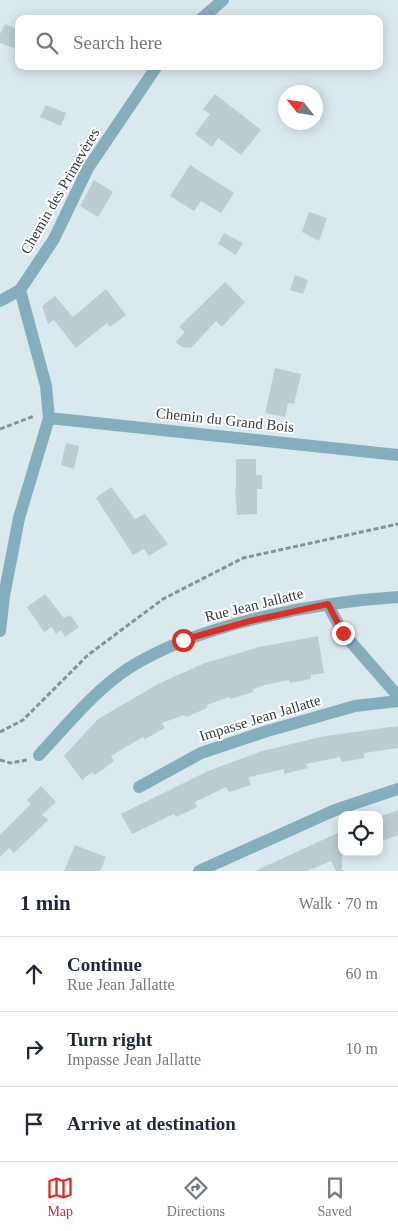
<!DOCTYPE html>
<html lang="en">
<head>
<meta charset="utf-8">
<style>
  body { margin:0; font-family:"Times New Roman",serif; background:#f6f6f7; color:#1f2937 }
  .controls { position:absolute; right:15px; bottom:15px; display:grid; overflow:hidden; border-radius:10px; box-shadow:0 2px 12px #0003 }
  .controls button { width:45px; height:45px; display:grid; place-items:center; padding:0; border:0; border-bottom:1px solid #e0e1e3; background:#fff; color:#1f2937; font:25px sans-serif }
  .compass { position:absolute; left:278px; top:85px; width:45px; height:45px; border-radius:50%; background:#fff; box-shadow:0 2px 12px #0003; rotate:300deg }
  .stop { position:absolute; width:15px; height:15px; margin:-11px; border:4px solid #d93025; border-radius:50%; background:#fff }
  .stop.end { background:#d93025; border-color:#fff; box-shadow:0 1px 5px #0008 }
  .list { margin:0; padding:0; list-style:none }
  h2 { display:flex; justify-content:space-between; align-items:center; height:65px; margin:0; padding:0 20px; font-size:21px }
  h2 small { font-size:16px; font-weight:400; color:#747a83 }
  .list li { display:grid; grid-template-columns:32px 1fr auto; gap:15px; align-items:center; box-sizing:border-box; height:75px; padding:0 20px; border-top:1px solid #e0e1e3 }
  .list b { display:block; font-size:19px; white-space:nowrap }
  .list p { margin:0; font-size:16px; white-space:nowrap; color:#747a83 }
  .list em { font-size:16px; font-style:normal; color:#747a83 }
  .icon { flex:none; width:28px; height:28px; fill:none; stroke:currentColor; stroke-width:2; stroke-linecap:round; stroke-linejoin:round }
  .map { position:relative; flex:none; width:398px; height:871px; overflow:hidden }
  .search { position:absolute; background:#fff; box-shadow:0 2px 12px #0003; left:15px; right:15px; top:15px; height:55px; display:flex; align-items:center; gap:12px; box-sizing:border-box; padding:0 18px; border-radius:10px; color:#747a83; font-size:19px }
  .sheet { height:290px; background:#fff }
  nav { display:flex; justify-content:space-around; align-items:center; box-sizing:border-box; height:70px; border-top:1px solid #e0e1e3; background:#fff; font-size:14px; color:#747a83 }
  nav a { display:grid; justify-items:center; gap:2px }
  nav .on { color:#d93025 }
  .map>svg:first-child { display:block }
  .building { fill:#bdccd1 }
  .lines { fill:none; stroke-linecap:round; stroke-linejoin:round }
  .path { stroke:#889296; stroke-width:3; stroke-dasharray:5 2.5; stroke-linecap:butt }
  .pedestrian { stroke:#85aebd; stroke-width:12 }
  .minor { stroke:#85aebd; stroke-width:12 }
  .route { stroke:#d93025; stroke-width:6 }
  .labels { text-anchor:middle; stroke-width:4; stroke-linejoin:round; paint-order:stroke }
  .street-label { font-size:15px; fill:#373d3f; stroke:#fff }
</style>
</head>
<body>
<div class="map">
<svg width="398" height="871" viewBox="0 0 398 871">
  <rect width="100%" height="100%" fill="#dae9ee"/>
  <path class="building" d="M 5,24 L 19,30 L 19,50 L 0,43 L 0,34 Z
    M 215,94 L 261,130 L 241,155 L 218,138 L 212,147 L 195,134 L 210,114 L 203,109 Z
    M 46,105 L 66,113 L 61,126 L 40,117 Z
    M 190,165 L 234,193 L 221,213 L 201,201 L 194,211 L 170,196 Z
    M 94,180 L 113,192 L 98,217 L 80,206 Z
    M 309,212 L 327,218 L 319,241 L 302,232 Z
    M 224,233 L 243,243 L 236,255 L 218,244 Z
    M 295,275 L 308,280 L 303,294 L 290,290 Z
    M 225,282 L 245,302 L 222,327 L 216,321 L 191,348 L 182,347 L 176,342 L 185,332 L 179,327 Z
    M 106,289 L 126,315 L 110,327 L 107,323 L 76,348 L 54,320 L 48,324 L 42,306 L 55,296 L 73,317 Z
    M 275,368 L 301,374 L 294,404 L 288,403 L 285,417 L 265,413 Z
    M 66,443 L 79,446 L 74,469 L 61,465 Z
    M 236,459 L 256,459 L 256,475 L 262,475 L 262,489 L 257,489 L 257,514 L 237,515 L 235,489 L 236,489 Z
    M 111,487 L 135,519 L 145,514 L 168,544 L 149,556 L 144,549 L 133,555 L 96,498 Z
    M 45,594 L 64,618 L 70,615 L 79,627 L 65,637 L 61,630 L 56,634 L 52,627 L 44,632 L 27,607 Z
    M 318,636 L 324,673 L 311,675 L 311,679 L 290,683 L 289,680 L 265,685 L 253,689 L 253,692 L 231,699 L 229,697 L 207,705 L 207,708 L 186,717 L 184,715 L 162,723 L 165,728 L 145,739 L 143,737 L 111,756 L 114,761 L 95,775 L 92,772 L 82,780 L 64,756 L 98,719 L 158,684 L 205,663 L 259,647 Z
    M 398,726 L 398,748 L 364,753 L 364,758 L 342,762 L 340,757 L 306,764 L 308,768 L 284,774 L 284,769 L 249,777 L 251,785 L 229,792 L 226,787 L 195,802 L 197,807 L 187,812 L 176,817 L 174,814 L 132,834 L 121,814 L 208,771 L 262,751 L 325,736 Z
    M 41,786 L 56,802 L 42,815 L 48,820 L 14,853 L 9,848 L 0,857 L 0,835 L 31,804 L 27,800 Z
    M 398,810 L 398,835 L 379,842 L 379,817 Z
    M 342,831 L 342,871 L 336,871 L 331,861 L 307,871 L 255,871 Z
    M 75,845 L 106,857 L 100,871 L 64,871 Z"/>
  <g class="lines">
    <path class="path" d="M 0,429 L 34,416
      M 0,732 L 23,720 L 88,655 L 163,599 L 243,558 L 398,524
      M 0,760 L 10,763 L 27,760"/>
    <path class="pedestrian" d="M 139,787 L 201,753 L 264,732 L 355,706 L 398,701
      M 199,871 L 335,810 L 398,789"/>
    <path class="minor" d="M 201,19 L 223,0
      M 0,301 L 20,290
      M 49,418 L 398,455
      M 328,605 L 343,633 L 398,696
      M 0,631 L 4,596 L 19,518 L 49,418 L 46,386 L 20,290 L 54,239 L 88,168 L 157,66
      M 39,755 C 67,725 95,690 129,668 C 198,624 317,602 398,597"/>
  </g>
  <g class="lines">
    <path class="route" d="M 183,640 L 250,621 L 328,604 L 343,633"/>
  </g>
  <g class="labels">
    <g class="street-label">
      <text transform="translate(60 191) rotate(-60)" y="5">Chemin des Primevères</text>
      <text transform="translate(225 420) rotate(6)" y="5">Chemin du Grand Bois</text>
      <text transform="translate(254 605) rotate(-14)" y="5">Rue Jean Jallatte</text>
      <text transform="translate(260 718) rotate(-17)" y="5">Impasse Jean Jallatte</text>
    </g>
  </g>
</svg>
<div class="controls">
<button><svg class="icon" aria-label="locate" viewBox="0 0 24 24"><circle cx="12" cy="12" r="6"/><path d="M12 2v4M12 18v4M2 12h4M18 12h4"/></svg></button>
</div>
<svg class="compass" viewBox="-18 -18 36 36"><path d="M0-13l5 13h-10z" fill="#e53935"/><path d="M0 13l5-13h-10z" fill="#747a83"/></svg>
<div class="stop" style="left:183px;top:640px"></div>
<div class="stop end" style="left:343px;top:633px"></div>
<div class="search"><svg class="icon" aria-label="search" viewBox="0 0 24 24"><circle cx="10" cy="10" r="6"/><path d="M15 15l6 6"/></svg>Search here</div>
</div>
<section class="sheet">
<h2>1 min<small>Walk · 70 m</small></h2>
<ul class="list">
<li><svg class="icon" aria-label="ahead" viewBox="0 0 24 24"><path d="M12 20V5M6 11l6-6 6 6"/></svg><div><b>Continue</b><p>Rue Jean Jallatte</p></div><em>60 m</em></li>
<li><svg class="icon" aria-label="right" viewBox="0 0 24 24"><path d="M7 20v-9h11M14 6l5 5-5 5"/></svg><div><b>Turn right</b><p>Impasse Jean Jallatte</p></div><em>10 m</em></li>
<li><svg class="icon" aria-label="arrive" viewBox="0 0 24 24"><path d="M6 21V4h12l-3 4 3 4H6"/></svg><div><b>Arrive at destination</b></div></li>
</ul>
</section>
<nav>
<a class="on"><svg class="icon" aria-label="map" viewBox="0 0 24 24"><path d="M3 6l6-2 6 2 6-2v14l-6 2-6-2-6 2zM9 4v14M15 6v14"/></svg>Map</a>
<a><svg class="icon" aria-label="directions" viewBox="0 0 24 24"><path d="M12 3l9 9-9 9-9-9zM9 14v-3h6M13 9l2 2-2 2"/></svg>Directions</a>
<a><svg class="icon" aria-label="saved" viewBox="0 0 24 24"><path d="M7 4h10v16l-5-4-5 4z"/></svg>Saved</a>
</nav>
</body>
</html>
